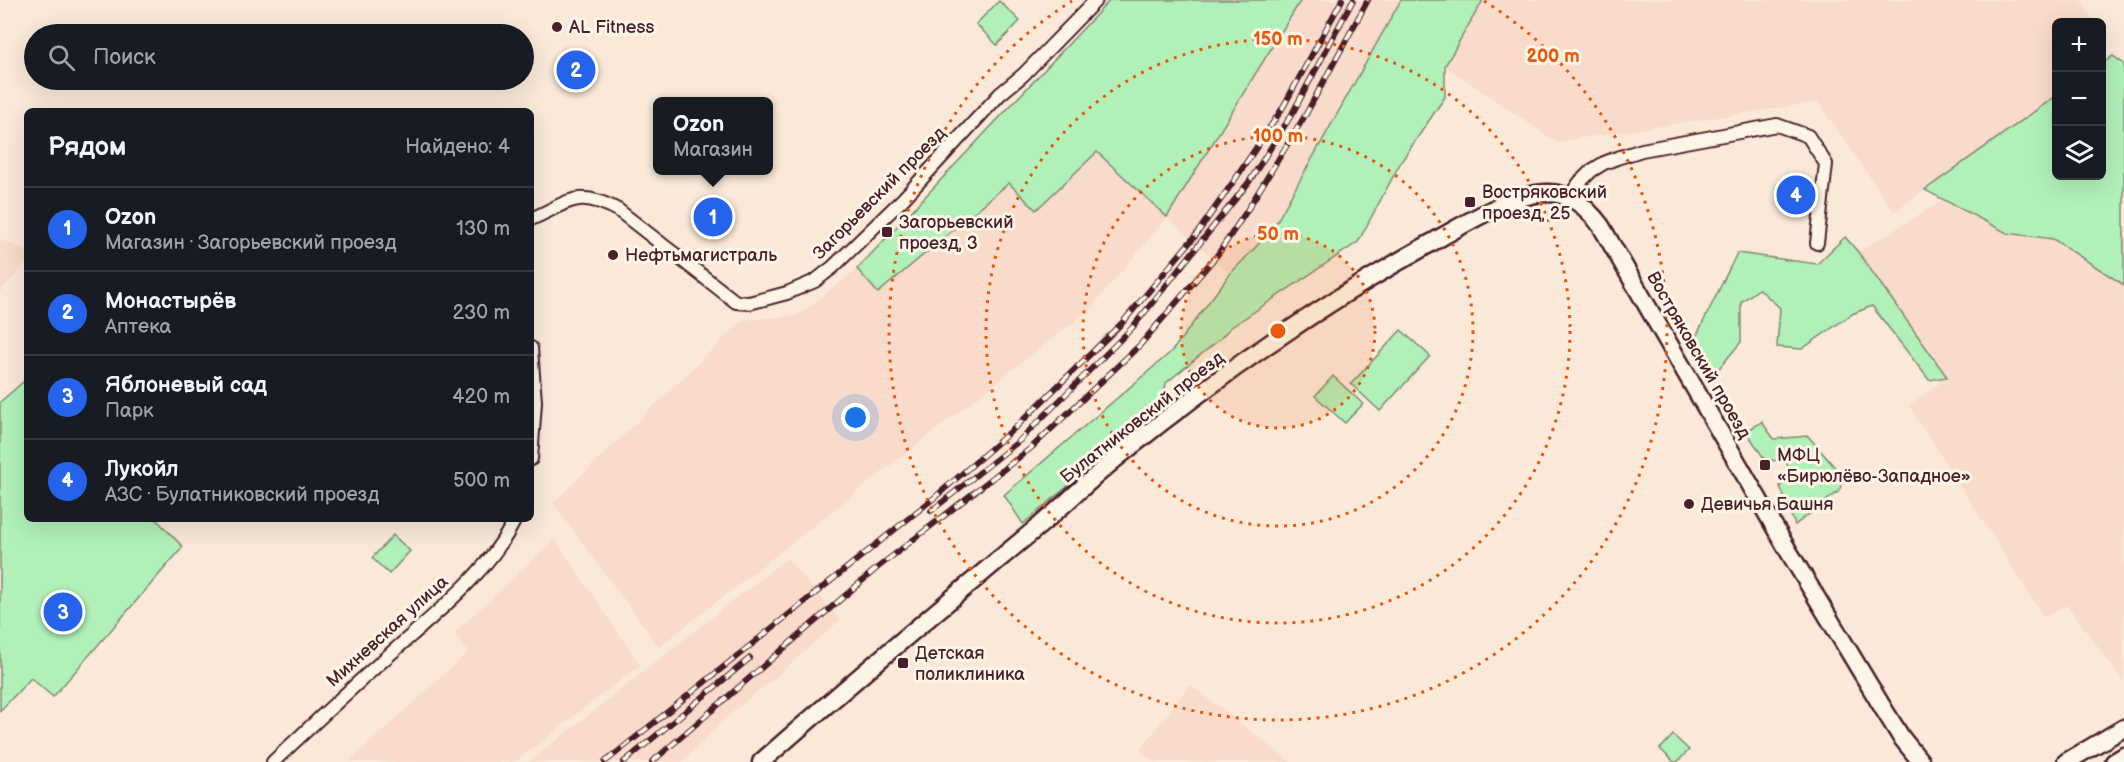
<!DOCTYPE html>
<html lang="ru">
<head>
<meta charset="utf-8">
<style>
  body { margin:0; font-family:"Balsamiq Sans",sans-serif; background:#20242c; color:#f1f3f6 }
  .controls { position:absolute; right:18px; top:18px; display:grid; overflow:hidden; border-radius:9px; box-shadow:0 6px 24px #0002 }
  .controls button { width:54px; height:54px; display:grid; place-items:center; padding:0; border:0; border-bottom:2px solid #363941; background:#171b24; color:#f1f3f6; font:30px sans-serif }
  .you { position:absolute; left:856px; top:418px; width:21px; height:21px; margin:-15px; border:4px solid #fff; border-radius:50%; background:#1a73e8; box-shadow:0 0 0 9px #1a73e833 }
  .badge { display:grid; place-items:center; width:39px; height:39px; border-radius:50%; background:#2563eb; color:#fff; font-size:20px; font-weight:700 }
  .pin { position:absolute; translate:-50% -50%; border:3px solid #fff; box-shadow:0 2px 6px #0006 }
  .popup { position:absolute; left:653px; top:97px; width:120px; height:78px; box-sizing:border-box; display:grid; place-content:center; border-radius:9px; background:#171b24; filter:drop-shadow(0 2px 4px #0005); font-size:20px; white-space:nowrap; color:#9ea1a6 }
  .popup b { font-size:22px; color:#f1f3f6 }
  .popup::after { content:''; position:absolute; left:50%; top:100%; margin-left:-12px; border:12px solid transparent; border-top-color:#171b24 }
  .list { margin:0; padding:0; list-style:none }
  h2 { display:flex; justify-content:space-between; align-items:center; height:78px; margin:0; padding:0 24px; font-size:26px }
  h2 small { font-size:20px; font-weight:400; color:#9ea1a6 }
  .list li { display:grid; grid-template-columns:39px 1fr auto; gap:18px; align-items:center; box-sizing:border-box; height:84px; padding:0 24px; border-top:2px solid #363941 }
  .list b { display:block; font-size:22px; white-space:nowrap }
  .list p { margin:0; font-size:20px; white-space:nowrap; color:#9ea1a6 }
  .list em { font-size:20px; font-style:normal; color:#9ea1a6 }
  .icon { flex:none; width:33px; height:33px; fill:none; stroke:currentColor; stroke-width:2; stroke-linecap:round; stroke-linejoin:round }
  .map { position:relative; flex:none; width:2124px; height:762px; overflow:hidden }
  .search { position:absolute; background:#171b24; box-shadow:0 6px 24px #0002; left:24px; top:24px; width:510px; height:66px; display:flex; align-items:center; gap:15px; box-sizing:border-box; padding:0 21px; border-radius:33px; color:#9ea1a6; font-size:22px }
  .panel { position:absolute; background:#171b24; box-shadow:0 6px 24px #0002; left:24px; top:108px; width:510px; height:414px; border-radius:9px }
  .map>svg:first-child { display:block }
  .built { fill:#f8dbca }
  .green { fill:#b1f0b8; stroke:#7e8872; stroke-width:1.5 }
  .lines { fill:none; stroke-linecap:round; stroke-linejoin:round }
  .street-casing { stroke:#4a1f2b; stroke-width:16 }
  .secondary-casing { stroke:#4a1f2b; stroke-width:21 }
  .street { stroke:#fcf5e5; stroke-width:12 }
  .secondary { stroke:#fcf5e5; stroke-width:16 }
  .rail-casing { stroke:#4a1f2b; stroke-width:6 }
  .rail { stroke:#fcf5e5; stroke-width:4; stroke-dasharray:11; stroke-linecap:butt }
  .ring { fill:none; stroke:#e8590c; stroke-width:3; stroke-dasharray:3 6 }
  .poi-dot { fill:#4a1f2b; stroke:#fcf5e5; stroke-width:2 }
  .labels { text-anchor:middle; stroke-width:6; stroke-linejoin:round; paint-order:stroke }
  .poi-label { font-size:18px; fill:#4a1f2b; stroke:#fcf5e5; text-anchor:start }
  .street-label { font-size:18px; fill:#4a1f2b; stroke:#fcf5e5 }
  .centre { fill:#e8590c; stroke:#fcf5e5; stroke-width:3 }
  .ring-label { font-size:18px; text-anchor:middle; font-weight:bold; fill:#e8590c; stroke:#fcf5e5; stroke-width:6; stroke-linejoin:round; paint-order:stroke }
</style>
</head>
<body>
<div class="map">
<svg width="2124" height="762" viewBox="0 0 2124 762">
  <rect width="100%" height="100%" fill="#fae9d9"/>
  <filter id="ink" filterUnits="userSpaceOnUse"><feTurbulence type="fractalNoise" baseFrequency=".0167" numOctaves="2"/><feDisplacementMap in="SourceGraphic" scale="12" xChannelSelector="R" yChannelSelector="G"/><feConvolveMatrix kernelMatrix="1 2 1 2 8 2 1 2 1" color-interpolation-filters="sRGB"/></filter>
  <g filter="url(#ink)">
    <path class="built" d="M 1301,0 L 1401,0 L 1272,230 L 1230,274 L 1167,217 L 1090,309 L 659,647 L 553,503 L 743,320 L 798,315 L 857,269 L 878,293 L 1009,183 L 1036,210 L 1098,152 L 1167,217 Z
      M 1483,0 L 2081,0 L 2094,22 L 2056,22 L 2056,96 L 1894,212 L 1818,102 L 1556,142 L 1445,66 Z
      M 1943,200 L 2007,233 L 2053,238 L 2124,285 L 2124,682 L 2067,605 L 2044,617 L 1909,406 L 1947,377 L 1858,252 Z
      M 0,239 L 27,251 L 27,262 L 0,292 Z
      M 555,539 L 640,665 L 515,762 L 349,762 L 468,652 L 454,633 Z
      M 787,558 L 840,620 L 777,676 L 725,718 L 682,762 L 529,762 Z
      M 1190,685 L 1291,762 L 1155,762 L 1140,750 Z"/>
    <path class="green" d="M 1110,0 L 1301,0 L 1167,217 L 1097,152 L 1036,210 L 1009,183 L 878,293 L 857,269 Z
      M 1401,0 L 1483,0 L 1445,66 L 1445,97 L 1401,162 L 1358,242 L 1230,328 L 1220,339 L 1166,383 L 1162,407 L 1023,524 L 1004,495 L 1172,351 L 1230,274 L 1272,230 Z
      M 999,1 L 1020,21 L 997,45 L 976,24 Z
      M 2113,56 L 2124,64 L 2124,285 L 2053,239 L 2007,233 L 1925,190 L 2056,96 L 2056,176 L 2102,176 L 2102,64 Z
      M 1845,237 L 1858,252 L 1947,377 L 1929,380 L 1872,306 L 1852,314 L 1802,349 L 1777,347 L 1780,308 L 1759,289 L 1741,302 L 1741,342 L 1711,378 L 1691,347 L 1737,253 L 1817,264 Z
      M 1401,330 L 1430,356 L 1380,411 L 1351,384 Z
      M 1333,376 L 1363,404 L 1345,423 L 1315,396 Z
      M 23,382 L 27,386 L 27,519 L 156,519 L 183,547 L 53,697 L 31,678 L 0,711 L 0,402 Z
      M 1762,422 L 1774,439 L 1808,436 L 1844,478 L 1839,491 L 1795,525 L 1780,486 L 1792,478 L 1786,461 L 1765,460 L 1746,431 Z
      M 393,535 L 410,551 L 389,574 L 372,558 Z
      M 1673,735 L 1689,750 L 1677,762 L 1674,762 L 1660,749 Z"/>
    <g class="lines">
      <g class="street-casing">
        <path id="street" d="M 1570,196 L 1580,182 L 1591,171 L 1604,163 L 1617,158 L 1642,150 L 1777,125 L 1808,136 L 1826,164 L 1817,243
          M 531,219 C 570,202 577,188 618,210 L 736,302 L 749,303 L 787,293 L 815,281 L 833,267 L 903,199 L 1000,94 L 1023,75 L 1096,0
          M 531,348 L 535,402 L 531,459
          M 273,762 C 311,726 349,690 388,656 C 431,617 490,572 515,519"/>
      </g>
      <g class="secondary-casing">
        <path id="secondary" d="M 761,762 C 850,684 941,607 1033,531 C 1064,506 1092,477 1124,452 C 1220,375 1323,303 1431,243 C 1461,226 1512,194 1546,193 C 1570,192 1587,207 1601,226 L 1789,552 L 1883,708 L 1901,737 L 1921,762
          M 2066,762 L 2124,728
          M 2114,762 L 2124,756"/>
      </g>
      <use href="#street" class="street"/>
      <use href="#secondary" class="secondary"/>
      <g class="rail-casing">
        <path id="rail" d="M 931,511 L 1019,441 L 1132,328 L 1249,182 L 1292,114 L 1353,0
          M 605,762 L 934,498 L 1017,426 L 1123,322 L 1196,235 L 1238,175 L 1282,109 L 1342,0
          M 624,762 L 750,658
          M 652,762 L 877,568 L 1031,448 L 1140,345 L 1218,254 L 1246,212 L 1306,114 L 1368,0"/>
      </g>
      <use href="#rail" class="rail"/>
    </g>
  </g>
  <circle cx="1278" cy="331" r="97" fill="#e8590c" fill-opacity=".12"/>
  <g class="ring">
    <circle cx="1278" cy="331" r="97"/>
    <circle cx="1278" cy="331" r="195"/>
    <circle cx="1278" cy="331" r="292"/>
    <path d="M1484 1A389 389 0 1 1 1072 1"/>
  </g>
  <g class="poi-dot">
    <circle cx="557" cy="27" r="6"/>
    <rect x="1464" y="196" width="12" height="12" rx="3"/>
    <rect x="881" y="226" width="12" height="12" rx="3"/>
    <circle cx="613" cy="255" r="6"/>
    <rect x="1759" y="459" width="12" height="12" rx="3"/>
    <circle cx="1689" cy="504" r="6"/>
    <rect x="897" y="657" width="12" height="12" rx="3"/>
  </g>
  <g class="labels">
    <g class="poi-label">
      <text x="569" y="33">AL Fitness</text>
      <text x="1482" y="198">Востряковский<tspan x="1482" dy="21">проезд, 25</tspan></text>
      <text x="899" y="228">Загорьевский<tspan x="899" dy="21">проезд, 3</tspan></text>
      <text x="625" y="261">Нефтьмагистраль</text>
      <text x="1777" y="461">МФЦ<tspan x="1777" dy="21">«Бирюлёво-Западное»</tspan></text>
      <text x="1701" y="510">Девичья Башня</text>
      <text x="915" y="659">Детская<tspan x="915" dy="21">поликлиника</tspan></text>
    </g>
    <g class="street-label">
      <text transform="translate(879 193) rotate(-45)" y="6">Загорьевский проезд</text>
      <text transform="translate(1699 355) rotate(60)" y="6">Востряковский проезд</text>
      <text transform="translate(1142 417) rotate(-38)" y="6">Булатниковский проезд</text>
      <text transform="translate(387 631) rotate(-42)" y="6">Михневская улица</text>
    </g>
  </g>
  <circle cx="1278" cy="331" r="9" class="centre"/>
  <g class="ring-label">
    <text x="1278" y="45">150 m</text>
    <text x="1553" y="62">200 m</text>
    <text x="1278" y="142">100 m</text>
    <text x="1278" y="240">50 m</text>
  </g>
</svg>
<div class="controls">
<button>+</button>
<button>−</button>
<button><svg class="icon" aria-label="layers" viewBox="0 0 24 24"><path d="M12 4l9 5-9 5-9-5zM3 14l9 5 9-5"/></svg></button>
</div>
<div class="you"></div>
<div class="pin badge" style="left:713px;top:217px">1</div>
<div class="popup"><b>Ozon</b>Магазин</div>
<div class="pin badge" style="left:576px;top:70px">2</div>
<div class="pin badge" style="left:63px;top:612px">3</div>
<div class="pin badge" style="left:1796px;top:195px">4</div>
<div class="search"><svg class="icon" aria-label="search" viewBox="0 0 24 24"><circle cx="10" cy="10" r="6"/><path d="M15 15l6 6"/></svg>Поиск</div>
<section class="panel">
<h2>Рядом<small>Найдено: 4</small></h2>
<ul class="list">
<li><span class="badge">1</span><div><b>Ozon</b><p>Магазин · Загорьевский проезд</p></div><em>130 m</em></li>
<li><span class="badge">2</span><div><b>Монастырёв</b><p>Аптека</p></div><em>230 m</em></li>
<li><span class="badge">3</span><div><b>Яблоневый сад</b><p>Парк</p></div><em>420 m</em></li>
<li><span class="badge">4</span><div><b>Лукойл</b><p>АЗС · Булатниковский проезд</p></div><em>500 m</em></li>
</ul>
</section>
</div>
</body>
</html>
